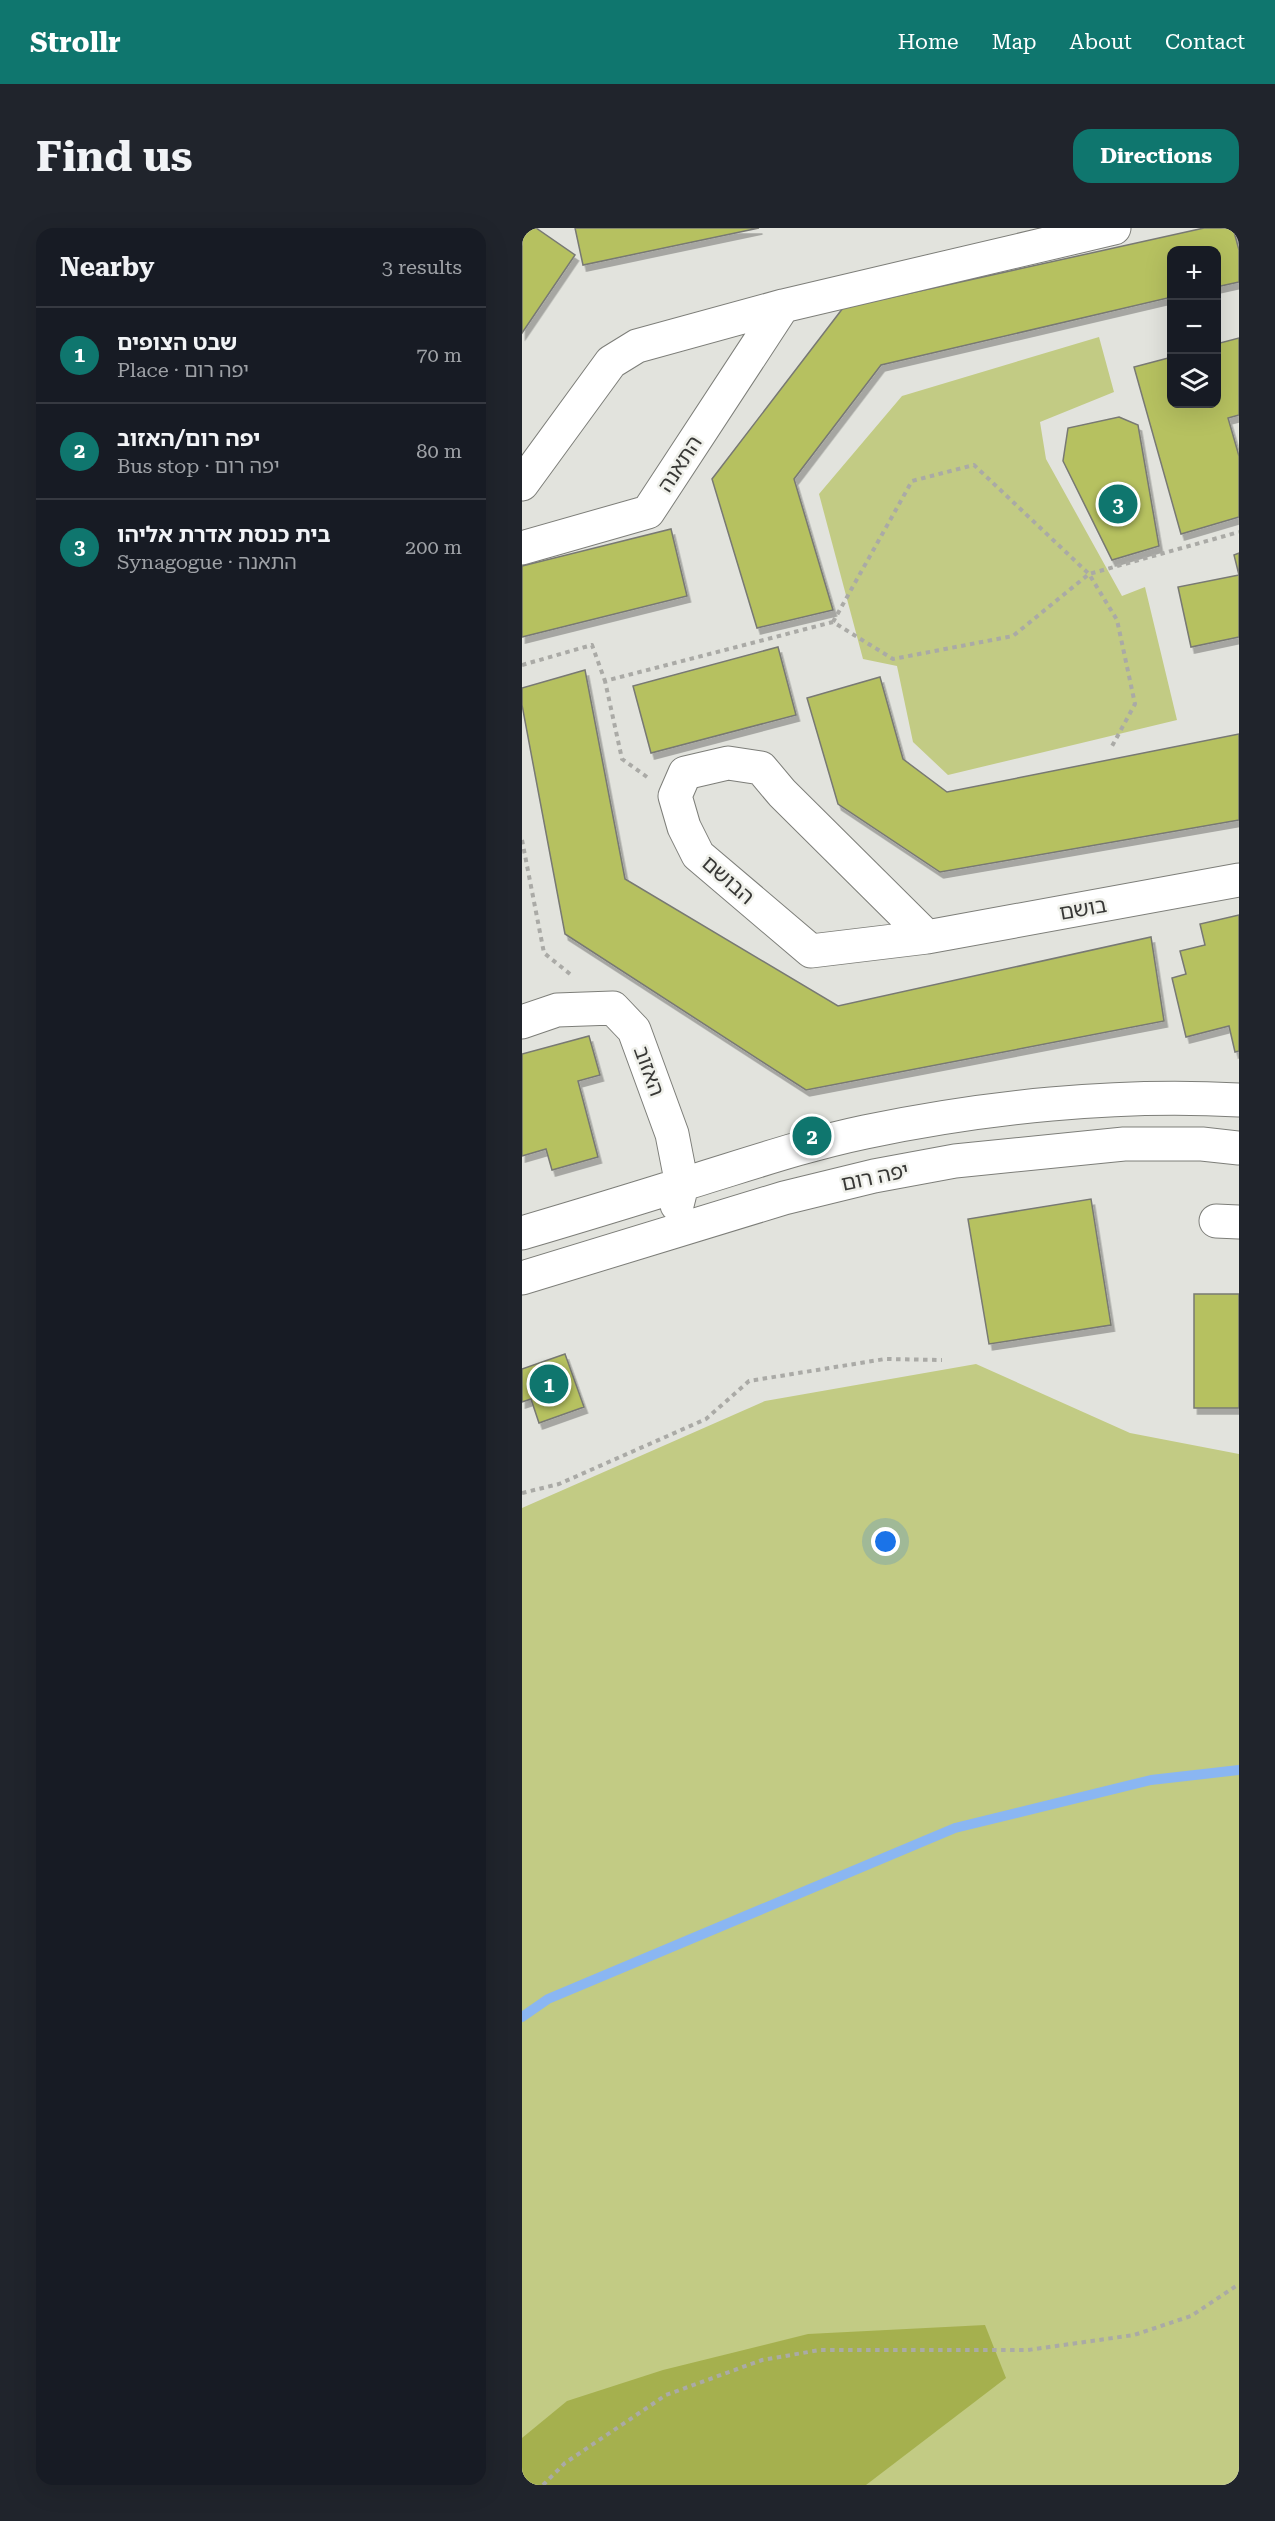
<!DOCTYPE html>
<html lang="en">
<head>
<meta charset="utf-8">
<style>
  body { margin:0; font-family:"Roboto Serif","Noto Sans Hebrew",serif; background:#20242c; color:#f1f3f6 }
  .controls { position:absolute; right:18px; top:18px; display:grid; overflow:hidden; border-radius:12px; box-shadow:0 6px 24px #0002 }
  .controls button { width:54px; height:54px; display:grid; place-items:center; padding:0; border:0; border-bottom:2px solid #363941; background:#171b24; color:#f1f3f6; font:30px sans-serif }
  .you { position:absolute; left:364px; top:1314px; width:21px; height:21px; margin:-15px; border:4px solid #fff; border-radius:50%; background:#1a73e8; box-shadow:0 0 0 9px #1a73e833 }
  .badge { display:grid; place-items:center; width:39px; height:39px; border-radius:50%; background:#0f766e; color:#fff; font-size:20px; font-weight:700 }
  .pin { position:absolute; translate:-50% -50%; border:3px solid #fff; box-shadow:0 2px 6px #0006 }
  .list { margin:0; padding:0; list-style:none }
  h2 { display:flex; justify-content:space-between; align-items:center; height:78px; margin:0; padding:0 24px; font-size:26px }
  h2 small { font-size:20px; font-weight:400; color:#9ea1a6 }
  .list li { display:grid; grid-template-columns:39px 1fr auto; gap:18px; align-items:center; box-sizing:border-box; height:96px; padding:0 24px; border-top:2px solid #363941 }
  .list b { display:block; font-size:22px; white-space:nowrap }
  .list p { margin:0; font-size:20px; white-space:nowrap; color:#9ea1a6 }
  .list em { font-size:20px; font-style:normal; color:#9ea1a6 }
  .icon { flex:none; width:33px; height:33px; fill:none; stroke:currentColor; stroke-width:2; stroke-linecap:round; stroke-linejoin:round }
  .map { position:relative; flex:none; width:717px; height:2257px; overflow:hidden; border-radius:18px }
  header { display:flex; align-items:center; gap:36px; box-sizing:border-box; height:84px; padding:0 30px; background:#0f766e; color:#fff }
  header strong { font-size:28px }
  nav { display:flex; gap:33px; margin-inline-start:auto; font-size:21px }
  .intro { display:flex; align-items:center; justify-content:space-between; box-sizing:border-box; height:144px; padding:0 36px }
  h1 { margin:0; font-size:42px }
  .button { padding:15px 27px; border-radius:18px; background:#0f766e; color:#fff; font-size:21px; font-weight:700 }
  main { display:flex; gap:36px; padding:0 36px }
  aside { flex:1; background:#171b24; border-radius:18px; box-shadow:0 6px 24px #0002 }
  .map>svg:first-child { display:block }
  .green { fill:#c2cb84 }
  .forest { fill:#a5b04e }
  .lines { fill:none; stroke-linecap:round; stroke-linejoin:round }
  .stream { stroke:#8ab6f2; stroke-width:10 }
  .building { fill:#b6c160; stroke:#787973; stroke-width:1.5; filter:url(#shadow) }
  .minor-casing { stroke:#7d7e79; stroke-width:35 }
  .path { stroke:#aaaaa6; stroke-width:4; stroke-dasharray:4.5 4.5; stroke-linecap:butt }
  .minor { stroke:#fff; stroke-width:33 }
  .labels { text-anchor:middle; stroke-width:5; stroke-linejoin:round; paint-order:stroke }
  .street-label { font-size:21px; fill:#383836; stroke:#eff0ea }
</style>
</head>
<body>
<header>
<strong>Strollr</strong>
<nav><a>Home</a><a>Map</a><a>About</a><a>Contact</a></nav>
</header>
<div class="intro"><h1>Find us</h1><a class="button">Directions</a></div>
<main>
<aside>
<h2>Nearby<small>3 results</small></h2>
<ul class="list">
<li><span class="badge">1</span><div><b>שבט הצופים</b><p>Place · יפה רום</p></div><em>70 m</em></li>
<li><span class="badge">2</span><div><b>יפה רום/האזוב</b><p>Bus stop · יפה רום</p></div><em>80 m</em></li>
<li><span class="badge">3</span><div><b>בית כנסת אדרת אליהו</b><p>Synagogue · התאנה</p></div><em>200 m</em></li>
</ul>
</aside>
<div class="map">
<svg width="717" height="2257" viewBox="0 0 717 2257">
  <defs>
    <filter id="shadow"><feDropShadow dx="3.5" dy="6" stdDeviation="0" flood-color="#0004"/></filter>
  </defs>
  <rect width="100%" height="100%" fill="#e2e3dd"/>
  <path class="green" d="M 577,109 L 592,164 L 518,194 L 524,231 L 600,368 L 623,359 L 655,492 L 426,547 L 391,514 L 375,438 L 341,431 L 297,266 L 380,168 Z
    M 454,1136 L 608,1205 L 717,1226 L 717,2257 L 0,2257 L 0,1280 L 243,1173 Z"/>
  <path class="forest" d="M 463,2097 L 484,2150 L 344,2257 L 0,2257 L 0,2210 L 45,2173 L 141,2142 L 286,2106 Z"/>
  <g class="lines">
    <path class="stream" d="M 0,1789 L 26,1771 L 433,1600 L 629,1552 L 717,1542"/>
  </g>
  <path class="building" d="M 0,0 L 14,0 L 53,27 L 0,105 Z
    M 53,0 L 237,0 L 61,37 Z
    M 682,0 L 711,0 L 717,22 L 717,54 L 694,59 L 694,22 L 650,22 L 650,69 L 359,137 L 272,251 L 311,382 L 235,400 L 190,251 L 321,80 Z
    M 717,110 L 717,187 L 706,190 L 717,228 L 717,289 L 659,306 L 612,139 L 650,129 L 650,176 L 694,176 L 694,116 Z
    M 597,189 L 616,197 L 637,318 L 590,332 L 541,233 L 546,200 Z
    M 149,301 L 165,368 L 0,409 L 0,338 Z
    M 717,325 L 717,409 L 669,419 L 656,359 L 717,347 L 712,327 Z
    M 256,419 L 274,487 L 129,525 L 111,458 Z
    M 63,442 L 103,651 L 316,778 L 629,709 L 642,793 L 284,862 L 43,706 L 0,477 L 0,460 Z
    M 358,449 L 381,531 L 425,564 L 717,506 L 717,592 L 418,644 L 316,576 L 285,470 Z
    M 717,687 L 717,823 L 713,824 L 707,798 L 664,809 L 650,750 L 664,746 L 658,723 L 683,717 L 678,696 Z
    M 67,808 L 78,847 L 56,853 L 76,929 L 30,942 L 24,921 L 0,928 L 0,826 Z
    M 569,971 L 589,1097 L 467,1116 L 446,991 Z
    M 672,1066 L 717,1066 L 717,1180 L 672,1180 Z
    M 43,1126 L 62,1179 L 17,1195 L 9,1171 L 0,1174 L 0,1141 Z"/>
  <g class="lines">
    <g class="minor-casing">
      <path id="minor" d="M 0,256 L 89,134 L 115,118 L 261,78 L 592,0
        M 0,320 L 126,284 L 261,78
        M 405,709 L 260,565 L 239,540 L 206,535 L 163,545 L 153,568 L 162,599 L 176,627 L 289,723 L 405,709 L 717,652
        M 0,794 L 35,782 L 91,780 L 112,802 L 150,906 L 160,957 L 155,977
        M 694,993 L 717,994
        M 0,1005 C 54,989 107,973 161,956 C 221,938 281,917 343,904 C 462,879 596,865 717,872
        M 0,1050 L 262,970 L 352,948 L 433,933 L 602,916 L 680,916 L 717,920"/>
    </g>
    <path class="path" d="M 311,394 L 390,253 L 452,237 L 567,346 L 595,392 L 613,476 L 589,520
      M 0,437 L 70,417 L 83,453
      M 125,549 L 100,531 L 83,453 L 311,394 L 371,431 L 491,408 L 567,346 L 717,304
      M 0,612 L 22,725 L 48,746
      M 0,1265 L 37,1256 L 184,1191 L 227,1153 L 363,1131 L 420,1132
      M 21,2257 L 43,2235 L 144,2167 L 240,2132 L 298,2122 L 506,2122 L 612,2107 L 669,2088 L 717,2056"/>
    <use href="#minor" class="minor"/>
  </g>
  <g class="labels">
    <g class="street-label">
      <text transform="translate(158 236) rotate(-57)" y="7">התאנה</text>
      <text transform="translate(206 652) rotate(41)" y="7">הבושם</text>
      <text transform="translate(561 681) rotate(-10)" y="7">בושם</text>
      <text transform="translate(127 843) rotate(70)" y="7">האזוב</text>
      <text transform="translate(353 949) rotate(-12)" y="7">יפה רום</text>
    </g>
  </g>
</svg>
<div class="controls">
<button>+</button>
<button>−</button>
<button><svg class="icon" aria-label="layers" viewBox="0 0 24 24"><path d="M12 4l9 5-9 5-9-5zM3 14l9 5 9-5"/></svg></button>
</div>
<div class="you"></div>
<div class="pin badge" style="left:27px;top:1156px">1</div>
<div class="pin badge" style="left:290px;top:908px">2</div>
<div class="pin badge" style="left:596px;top:276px">3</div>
</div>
</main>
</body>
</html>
